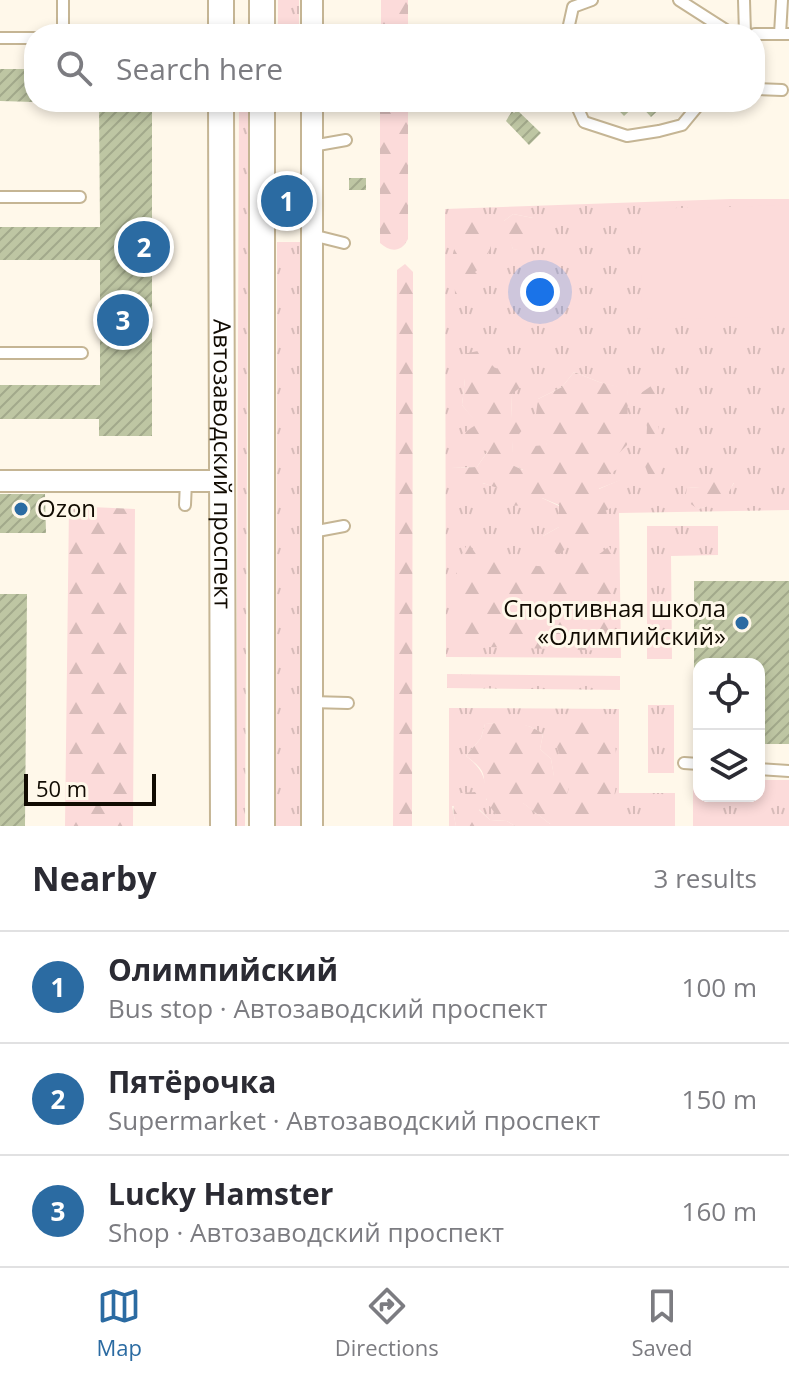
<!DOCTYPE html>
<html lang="en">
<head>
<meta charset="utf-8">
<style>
  body { margin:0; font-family:"Open Sans",sans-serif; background:#f2f2f3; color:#2b2b33 }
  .controls { position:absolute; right:24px; bottom:24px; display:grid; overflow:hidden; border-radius:16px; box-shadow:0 4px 12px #0003 }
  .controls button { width:72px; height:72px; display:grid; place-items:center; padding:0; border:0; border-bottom:2px solid #e1e1e2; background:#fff; color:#2b2b33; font:40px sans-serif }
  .scale { position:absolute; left:24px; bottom:20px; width:132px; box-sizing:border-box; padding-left:8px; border:4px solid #110b02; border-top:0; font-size:22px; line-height:28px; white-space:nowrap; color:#110b02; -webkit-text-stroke:6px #fff8ea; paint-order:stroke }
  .you { position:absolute; left:540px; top:292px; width:28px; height:28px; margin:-20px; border:6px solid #fff; border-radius:50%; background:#1a73e8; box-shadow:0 0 0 12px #1a73e833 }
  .badge { display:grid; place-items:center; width:52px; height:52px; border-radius:50%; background:#2b6ba2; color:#fff; font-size:26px; font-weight:700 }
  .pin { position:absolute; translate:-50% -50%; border:4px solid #fff; box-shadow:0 2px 8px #0006 }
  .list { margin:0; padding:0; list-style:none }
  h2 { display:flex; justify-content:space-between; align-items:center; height:104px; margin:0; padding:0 32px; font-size:34px }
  h2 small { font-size:26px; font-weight:400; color:#7c7c81 }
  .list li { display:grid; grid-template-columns:52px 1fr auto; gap:24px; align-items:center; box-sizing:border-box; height:112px; padding:0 32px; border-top:2px solid #e1e1e2 }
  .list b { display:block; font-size:30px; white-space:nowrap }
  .list p { margin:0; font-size:26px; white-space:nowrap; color:#7c7c81 }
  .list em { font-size:26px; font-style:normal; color:#7c7c81 }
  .icon { flex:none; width:44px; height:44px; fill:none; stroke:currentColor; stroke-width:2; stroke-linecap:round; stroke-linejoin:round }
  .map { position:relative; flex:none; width:789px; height:826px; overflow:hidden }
  .search { position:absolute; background:#fff; box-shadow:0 4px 12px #0003; left:24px; right:24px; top:24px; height:88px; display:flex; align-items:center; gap:20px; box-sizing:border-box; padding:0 28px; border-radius:32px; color:#7c7c81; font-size:30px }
  .sheet { height:440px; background:#fff }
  nav { display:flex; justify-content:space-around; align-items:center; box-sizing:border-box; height:112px; border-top:2px solid #e1e1e2; background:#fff; font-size:22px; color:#7c7c81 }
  nav a { display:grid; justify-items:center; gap:4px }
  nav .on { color:#2b6ba2 }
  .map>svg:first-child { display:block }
  .grass { fill:url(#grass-tufts); fill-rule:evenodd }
  .forest { fill:url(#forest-firs) }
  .garden { fill:#fcdbda }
  .building { fill:url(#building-hatch) }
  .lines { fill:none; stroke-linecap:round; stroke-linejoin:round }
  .service-casing { stroke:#c5b594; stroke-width:14 }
  .minor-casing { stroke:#c5b594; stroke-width:24 }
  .tertiary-casing { stroke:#c5b594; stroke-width:28 }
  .service { stroke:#fff; stroke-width:10 }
  .minor { stroke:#fff; stroke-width:20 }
  .tertiary { stroke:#fff; stroke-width:24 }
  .poi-dot { fill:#2b6ba2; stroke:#fff8ea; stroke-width:3 }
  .labels { text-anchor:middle; stroke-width:6; stroke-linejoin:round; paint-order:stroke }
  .street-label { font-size:24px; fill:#110b02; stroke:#fff8ea }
  .poi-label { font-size:24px; fill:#110b02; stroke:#fff8ea; text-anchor:start }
</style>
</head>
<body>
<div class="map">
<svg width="789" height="826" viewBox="0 0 789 826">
  <defs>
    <pattern id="grass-tufts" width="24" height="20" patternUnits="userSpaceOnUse" patternTransform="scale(2)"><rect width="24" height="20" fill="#fcdbda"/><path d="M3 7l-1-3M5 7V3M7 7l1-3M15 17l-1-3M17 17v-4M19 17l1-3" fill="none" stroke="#d7bbb9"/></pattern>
    <pattern id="forest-firs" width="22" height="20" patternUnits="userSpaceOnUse" patternTransform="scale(2)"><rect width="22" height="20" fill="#fcdbda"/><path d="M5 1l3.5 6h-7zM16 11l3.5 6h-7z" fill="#d7bbb9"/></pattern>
    <pattern id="building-hatch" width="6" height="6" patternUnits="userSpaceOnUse" patternTransform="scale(2)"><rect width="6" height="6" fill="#bec6a3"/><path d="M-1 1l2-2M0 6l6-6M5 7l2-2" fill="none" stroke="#a2a98b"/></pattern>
  </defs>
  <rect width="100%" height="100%" fill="#fff8ea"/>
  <path class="grass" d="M 278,0 L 299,0 L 299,34 L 278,34 Z
    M 239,102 L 249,102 L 245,826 L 236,826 Z
    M 731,199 L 789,199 L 789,510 L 619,513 L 621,658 L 446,657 L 445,209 ZM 513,214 L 533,218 L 533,226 L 523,250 L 513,249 L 504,221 ZM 496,369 L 511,395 L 513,441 L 511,465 L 524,470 L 547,445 L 538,399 L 562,387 L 574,372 L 599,382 L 628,390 L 617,455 L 598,479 L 598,489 L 621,480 L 605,511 L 572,542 L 543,536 L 559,527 L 559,506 L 542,498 L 482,483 L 452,468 L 477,467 L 488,451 L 478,424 L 462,405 L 465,379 ZM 734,483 C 726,497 714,505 698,509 L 687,487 L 700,488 Z
    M 277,242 L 305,242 L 302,826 L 276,826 Z
    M 647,526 L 718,526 L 718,555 L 671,556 L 672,659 L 647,659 Z
    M 447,674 L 620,676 L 620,690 L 447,688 Z
    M 648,705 L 674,705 L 674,773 L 648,773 Z
    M 449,708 L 619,709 L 619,793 L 675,793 L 675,826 L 515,826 L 507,821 L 490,820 L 479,809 L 452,806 L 456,826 L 449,826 ZM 485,724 C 505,723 527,721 543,734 L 540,749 L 551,759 L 554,777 L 550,824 L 522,802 L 486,800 C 487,779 482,768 466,756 L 481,738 Z
    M 693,780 L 699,780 L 699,796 L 759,796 L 759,780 L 789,780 L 789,826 L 693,826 Z"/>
  <path class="forest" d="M 381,0 L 408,0 L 408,34 L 381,34 Z
    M 380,102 L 408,102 L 408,239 C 401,253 390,252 380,243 Z
    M 513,214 L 533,218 L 533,226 L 539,236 L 528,244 L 523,251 L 513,249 L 508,237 L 501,235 L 504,221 Z
    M 478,215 L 482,239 L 492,243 L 485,263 L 475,272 L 484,281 L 479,303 L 455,294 C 455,271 447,264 457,242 L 450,223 L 466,224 L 469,218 Z
    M 405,264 L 413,272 L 412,826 L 393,826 L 397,270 Z
    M 478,351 L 496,369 L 510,362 L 524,372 L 523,385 L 511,395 L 512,418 L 525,427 L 513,441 L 512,465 L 523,470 L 521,447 L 547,445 L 535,422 L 538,399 L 562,387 L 574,372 L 599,382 L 628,389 L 627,445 L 617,455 L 618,469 L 598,479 L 599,489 L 622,479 L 615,506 L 605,511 L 610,533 L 600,543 L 584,552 L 572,542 L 558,556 L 543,536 L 559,527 L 559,505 L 542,498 L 531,505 L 505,506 L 503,490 L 483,483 L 468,498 L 457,490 L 452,468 L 477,467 L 488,451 L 462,448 L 461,435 L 477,424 L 462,405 L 465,379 L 463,354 Z
    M 654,384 L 663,467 L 653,488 L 645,466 L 647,427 L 641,393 Z
    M 718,476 L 734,482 L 729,492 L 730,506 L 712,505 L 698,509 L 685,500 L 687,487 L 700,488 L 708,479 Z
    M 69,506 L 135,509 L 133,826 L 65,826 Z
    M 468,542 L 479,559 C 521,562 575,580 609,546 L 613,554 L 612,651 L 458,646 L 456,567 Z
    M 508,717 C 520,725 532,725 543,734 L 540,749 L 551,759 L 554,776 L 570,784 L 564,804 L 550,824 L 523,803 L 518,818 L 497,816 C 493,810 487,804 486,798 C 482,773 489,773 466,756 L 481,738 L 485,724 L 497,723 Z
    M 563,717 L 611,719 C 617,749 624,805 598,826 L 564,826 C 596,770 555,775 556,735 C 556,730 561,722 563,717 Z
    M 475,792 L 484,805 L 479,810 L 490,820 L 507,821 L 515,826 L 456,826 C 453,812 451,805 461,793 Z"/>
  <path class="garden" d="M 789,205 L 789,317 L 642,319 L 641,209 Z"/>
  <path class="building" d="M 0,69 L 34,69 L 34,102 L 0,101 Z
    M 99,102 L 152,102 L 152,436 L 99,436 L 99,419 L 0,419 L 0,385 L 100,385 L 100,260 L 0,260 L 0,227 L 100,227 Z
    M 611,102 L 667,102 L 651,117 L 638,103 L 624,116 Z
    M 517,110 L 541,133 L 529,145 L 506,121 L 512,111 L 514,113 Z
    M 349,178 L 366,178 L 366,190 L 349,190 Z
    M 0,494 L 45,494 L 46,533 L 0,533 Z
    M 694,581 L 789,581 L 789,744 L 759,744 L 759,664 L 699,664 L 699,743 L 694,743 Z
    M 0,594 L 27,594 L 25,826 L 0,826 Z"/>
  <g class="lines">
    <g class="service-casing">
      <path id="service" d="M 63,0 L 63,34
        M 679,0 L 732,34
        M 744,0 L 745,34
        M 567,34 L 573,7 L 592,0
        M 755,34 L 789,34
        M 780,34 L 782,0
        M 0,38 L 34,38
        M 755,89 L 782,90
        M 575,102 L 584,122 L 627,136 L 659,131 L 682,125 L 701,102
        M 312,146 L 346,140
        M 0,197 L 80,197
        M 312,235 L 344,243
        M 0,353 L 82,353
        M 185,505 L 186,481
        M 312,532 L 344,526
        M 311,702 L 348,703
        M 684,763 L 699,764
        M 759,769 L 789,771"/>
    </g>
    <g class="minor-casing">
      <path id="minor" d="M 312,34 L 312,0
        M 0,481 L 220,481
        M 312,826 L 312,102"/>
    </g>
    <g class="tertiary-casing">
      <g id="tertiary">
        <path d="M 221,34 L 221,0"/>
        <path d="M 262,34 L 262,0"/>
        <path id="s1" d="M 221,102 L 223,826"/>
        <path d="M 262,102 L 262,826"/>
      </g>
    </g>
    <use href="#service" class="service"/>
    <use href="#minor" class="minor"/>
    <use href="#tertiary" class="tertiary"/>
  </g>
  <g class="poi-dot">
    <circle cx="21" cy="509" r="8"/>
    <circle cx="742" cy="623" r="8"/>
  </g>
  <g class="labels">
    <g class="street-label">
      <text dy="8" stroke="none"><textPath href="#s1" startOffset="362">Автозаводский проспект</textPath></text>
    </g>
    <g class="poi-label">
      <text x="37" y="517">Ozon</text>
      <text x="726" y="617" text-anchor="end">Спортивная школа<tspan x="726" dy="28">«Олимпийский»</tspan></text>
    </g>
  </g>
</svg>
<div class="controls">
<button><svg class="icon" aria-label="locate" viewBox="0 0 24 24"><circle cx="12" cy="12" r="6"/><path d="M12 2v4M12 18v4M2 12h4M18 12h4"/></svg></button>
<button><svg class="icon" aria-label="layers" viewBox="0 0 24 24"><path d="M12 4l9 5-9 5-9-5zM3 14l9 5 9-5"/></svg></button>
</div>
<div class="scale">50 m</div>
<div class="you"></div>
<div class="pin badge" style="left:287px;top:201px">1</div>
<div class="pin badge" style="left:144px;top:247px">2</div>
<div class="pin badge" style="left:123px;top:320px">3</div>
<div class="search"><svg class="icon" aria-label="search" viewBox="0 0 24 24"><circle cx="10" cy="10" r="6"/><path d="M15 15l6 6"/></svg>Search here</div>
</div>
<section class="sheet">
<h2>Nearby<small>3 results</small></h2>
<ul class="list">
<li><span class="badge">1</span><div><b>Олимпийский</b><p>Bus stop · Автозаводский проспект</p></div><em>100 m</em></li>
<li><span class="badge">2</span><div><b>Пятёрочка</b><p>Supermarket · Автозаводский проспект</p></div><em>150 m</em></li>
<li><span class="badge">3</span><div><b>Lucky Hamster</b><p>Shop · Автозаводский проспект</p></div><em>160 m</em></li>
</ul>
</section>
<nav>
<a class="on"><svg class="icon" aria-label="map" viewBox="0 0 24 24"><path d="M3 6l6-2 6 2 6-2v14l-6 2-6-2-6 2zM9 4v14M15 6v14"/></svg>Map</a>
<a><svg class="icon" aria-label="directions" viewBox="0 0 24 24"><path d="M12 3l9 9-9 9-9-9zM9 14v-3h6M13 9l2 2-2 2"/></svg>Directions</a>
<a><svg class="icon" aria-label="saved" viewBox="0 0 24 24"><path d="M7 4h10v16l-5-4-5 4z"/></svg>Saved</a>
</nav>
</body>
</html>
